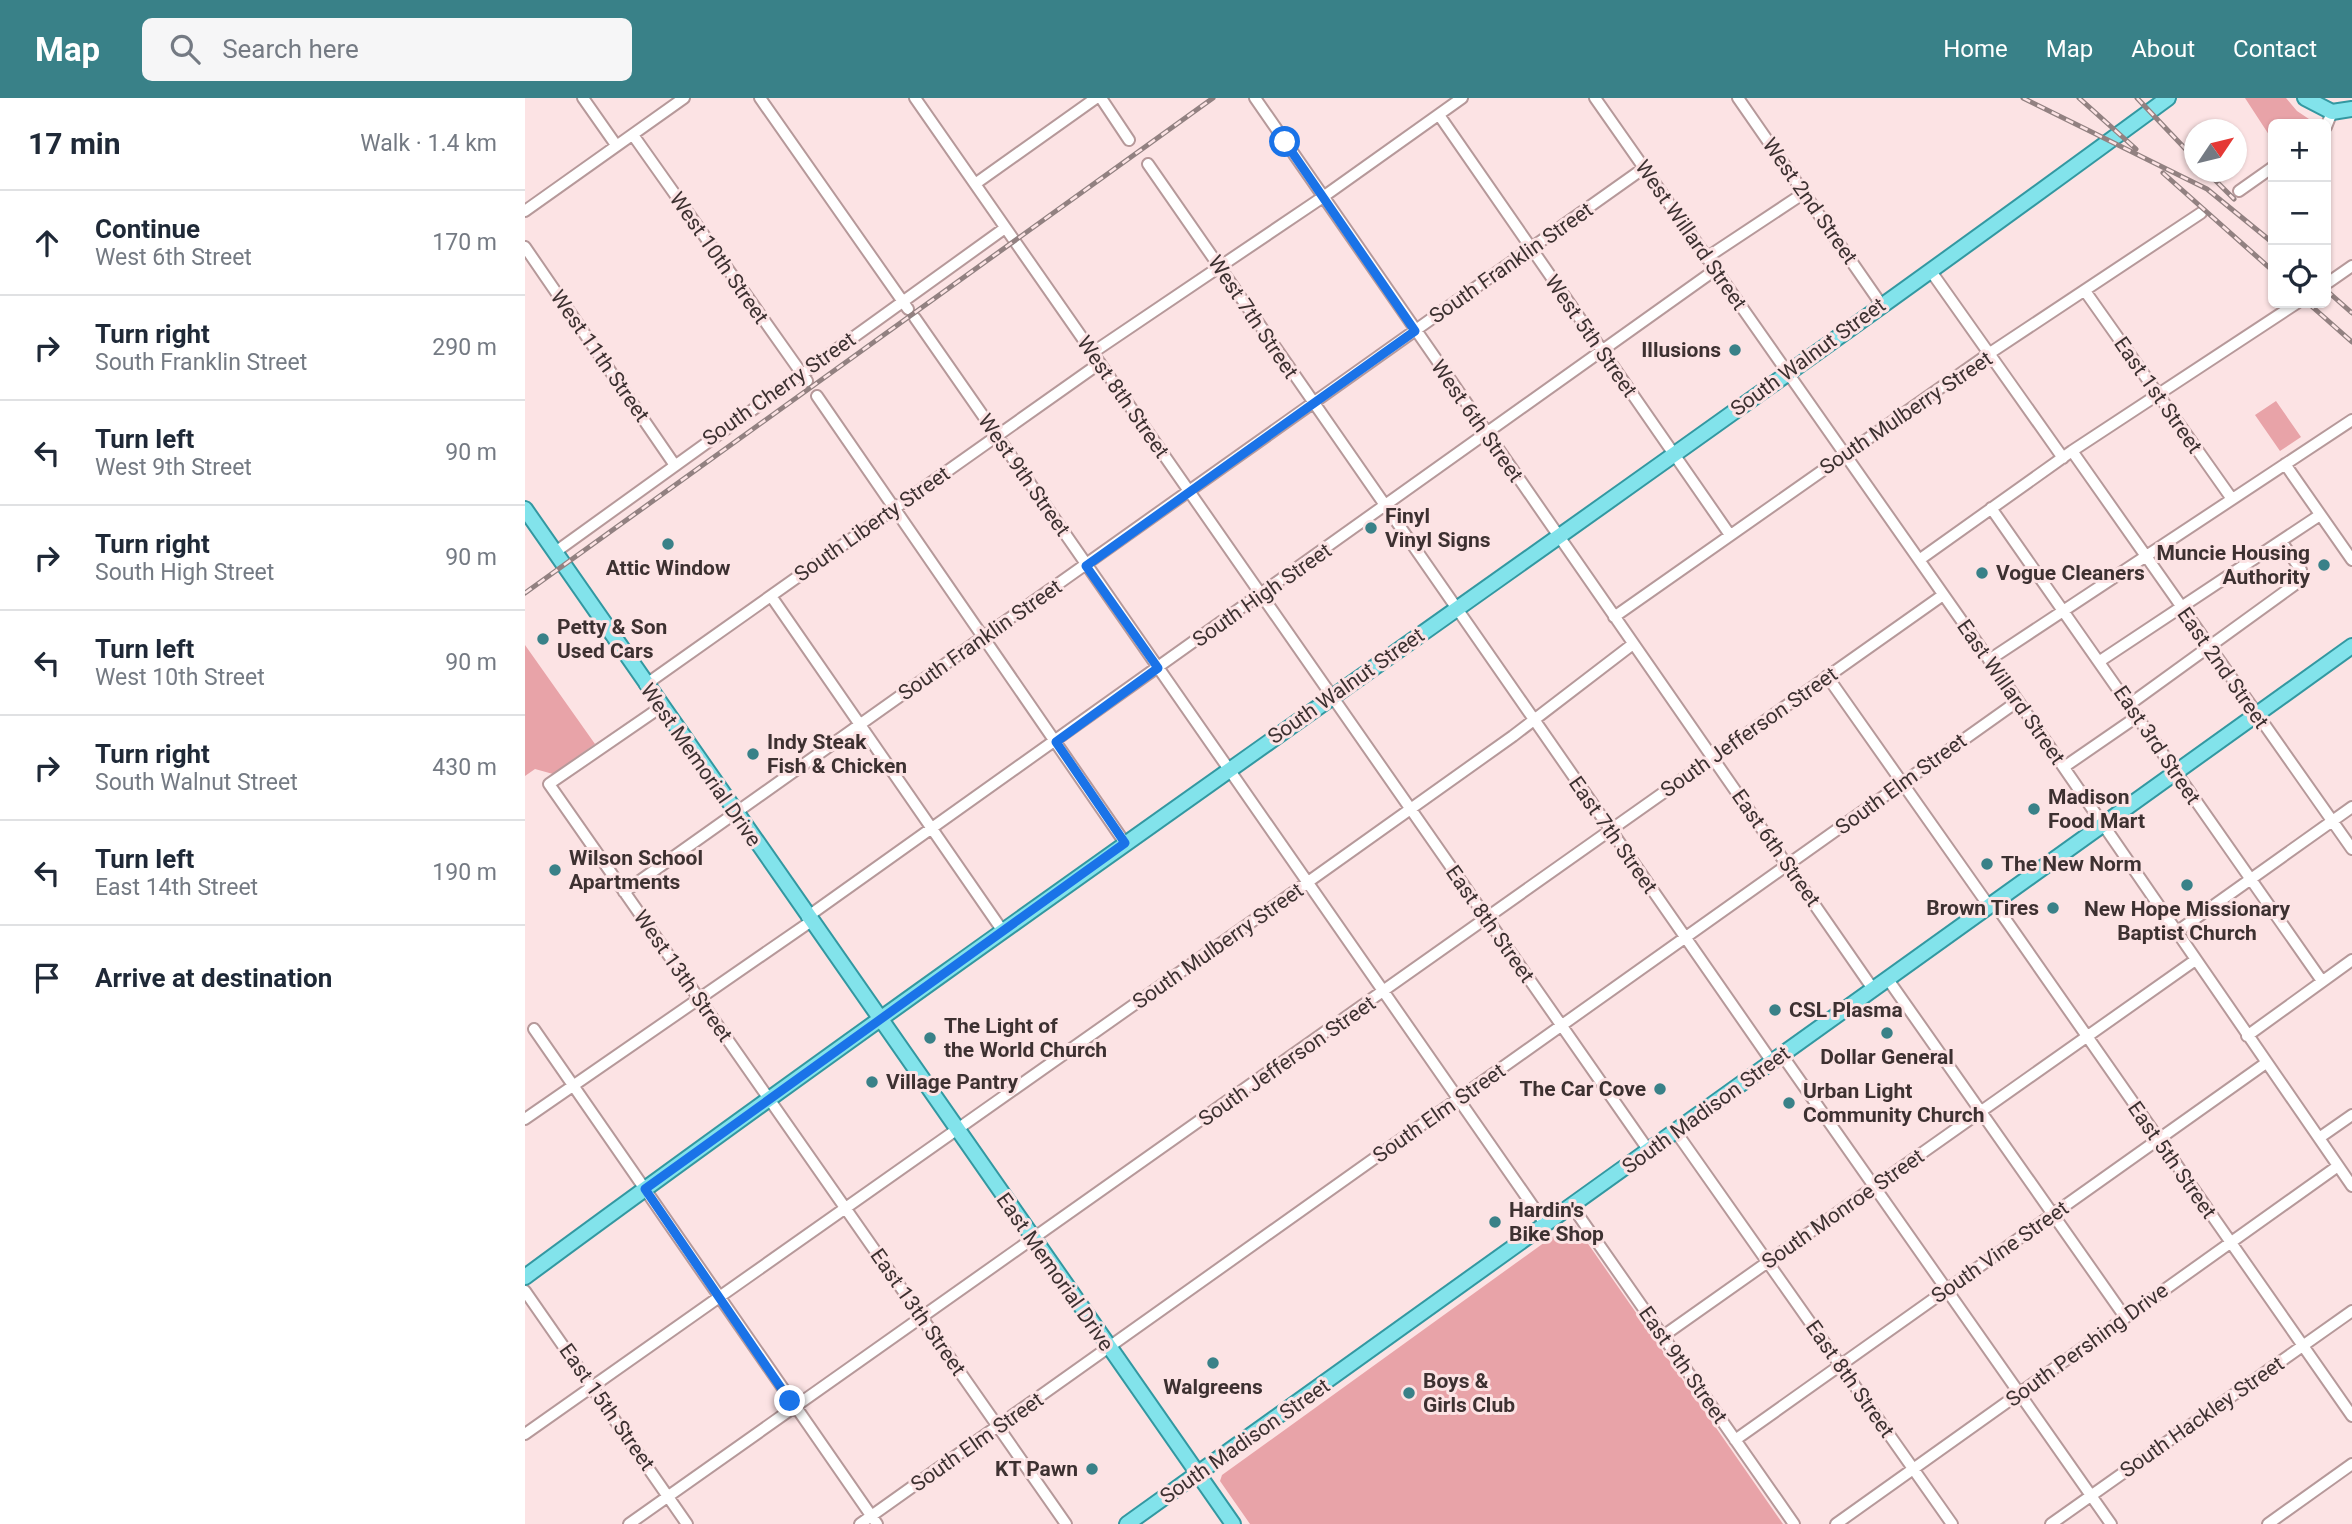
<!DOCTYPE html>
<html lang="en">
<head>
<meta charset="utf-8">
<style>
  body { margin:0; font-family:Roboto,sans-serif; background:#f6f6f7; color:#1f2937 }
  .controls { position:absolute; right:21px; top:21px; display:grid; overflow:hidden; border-radius:10px; box-shadow:0 2px 5px #0004 }
  .controls button { width:63px; height:63px; display:grid; place-items:center; padding:0; border:0; border-bottom:2px solid #e0e1e3; background:#fff; color:#1f2937; font:35px sans-serif }
  .compass { position:absolute; left:1659px; top:21px; width:63px; height:63px; border-radius:50%; background:#fff; box-shadow:0 2px 5px #0004; rotate:55deg }
  .stop { position:absolute; width:21px; height:21px; margin:-16px; border:5px solid #1a73e8; border-radius:50%; background:#fff }
  .stop.end { background:#1a73e8; border-color:#fff; box-shadow:0 2px 7px #0008 }
  .list { margin:0; padding:0; list-style:none }
  h2 { display:flex; justify-content:space-between; align-items:center; height:91px; margin:0; padding:0 28px; font-size:30px }
  h2 small { font-size:23px; font-weight:400; color:#747a83 }
  .list li { display:grid; grid-template-columns:46px 1fr auto; gap:21px; align-items:center; box-sizing:border-box; height:105px; padding:0 28px; border-top:2px solid #e0e1e3 }
  .list b { display:block; font-size:26px; white-space:nowrap }
  .list p { margin:0; font-size:23px; white-space:nowrap; color:#747a83 }
  .list em { font-size:23px; font-style:normal; color:#747a83 }
  .icon { flex:none; width:38px; height:38px; fill:none; stroke:currentColor; stroke-width:2; stroke-linecap:round; stroke-linejoin:round }
  .map { position:relative; flex:none; width:1827px; height:1426px; overflow:hidden }
  header { display:flex; align-items:center; gap:42px; box-sizing:border-box; height:98px; padding:0 35px; background:#398188; color:#fff }
  header strong { font-size:33px }
  nav { display:flex; gap:38px; margin-inline-start:auto; font-size:24px }
  .search { width:490px; height:63px; background:#f6f6f7; display:flex; align-items:center; gap:18px; box-sizing:border-box; padding:0 24px; border-radius:10px; color:#747a83; font-size:26px }
  main { display:flex }
  aside { flex:1; background:#fff }
  .map>svg:first-child { display:block }
  .green { fill:#e8a3a8 }
  .lines { fill:none; stroke-linecap:round; stroke-linejoin:round }
  .minor-casing { stroke:#b6999a; stroke-width:14 }
  .major-casing { stroke:#3398a1; stroke-width:18 }
  .minor { stroke:#fff; stroke-width:10 }
  .major { stroke:#82e3eb; stroke-width:14 }
  .rail-casing { stroke:#928181; stroke-width:5 }
  .rail { stroke:#fce3e4; stroke-width:2.5; stroke-dasharray:8; stroke-linecap:butt }
  .route { stroke:#1a73e8; stroke-width:9 }
  .poi-dot { fill:#398188; stroke:#fce3e4; stroke-width:2.5 }
  .labels { text-anchor:middle; stroke-width:6; stroke-linejoin:round; paint-order:stroke }
  .street-label { font-size:21px; fill:#3d3131; stroke:#fce3e4 }
  .poi-label { font-size:21px; font-weight:bold; fill:#3d3131; stroke:#fce3e4; text-anchor:start }
</style>
</head>
<body>
<header>
<strong>Map</strong>
<div class="search"><svg class="icon" aria-label="search" viewBox="0 0 24 24"><circle cx="10" cy="10" r="6"/><path d="M15 15l6 6"/></svg>Search here</div>
<nav><a>Home</a><a>Map</a><a>About</a><a>Contact</a></nav>
</header>
<main>
<aside>
<h2>17 min<small>Walk · 1.4 km</small></h2>
<ul class="list">
<li><svg class="icon" aria-label="ahead" viewBox="0 0 24 24"><path d="M12 20V5M6 11l6-6 6 6"/></svg><div><b>Continue</b><p>West 6th Street</p></div><em>170 m</em></li>
<li><svg class="icon" aria-label="right" viewBox="0 0 24 24"><path d="M7 20v-9h11M14 6l5 5-5 5"/></svg><div><b>Turn right</b><p>South Franklin Street</p></div><em>290 m</em></li>
<li><svg class="icon" aria-label="left" viewBox="0 0 24 24"><path d="M17 20v-9H6M10 6l-5 5 5 5"/></svg><div><b>Turn left</b><p>West 9th Street</p></div><em>90 m</em></li>
<li><svg class="icon" aria-label="right" viewBox="0 0 24 24"><path d="M7 20v-9h11M14 6l5 5-5 5"/></svg><div><b>Turn right</b><p>South High Street</p></div><em>90 m</em></li>
<li><svg class="icon" aria-label="left" viewBox="0 0 24 24"><path d="M17 20v-9H6M10 6l-5 5 5 5"/></svg><div><b>Turn left</b><p>West 10th Street</p></div><em>90 m</em></li>
<li><svg class="icon" aria-label="right" viewBox="0 0 24 24"><path d="M7 20v-9h11M14 6l5 5-5 5"/></svg><div><b>Turn right</b><p>South Walnut Street</p></div><em>430 m</em></li>
<li><svg class="icon" aria-label="left" viewBox="0 0 24 24"><path d="M17 20v-9H6M10 6l-5 5 5 5"/></svg><div><b>Turn left</b><p>East 14th Street</p></div><em>190 m</em></li>
<li><svg class="icon" aria-label="arrive" viewBox="0 0 24 24"><path d="M6 21V4h12l-3 4 3 4H6"/></svg><div><b>Arrive at destination</b></div></li>
</ul>
</aside>
<div class="map">
<svg width="1827" height="1426" viewBox="0 0 1827 1426">
  <rect width="100%" height="100%" fill="#fce3e4"/>
  <path class="green" d="M 1720,0 L 1761,0 L 1772,13 L 1790,25 L 1748,26 L 1748,43 Z
    M 1751,303 L 1776,339 L 1755,353 L 1730,317 Z
    M 0,547 L 70,646 L 28,676 L 10,671 L 0,678 Z
    M 1045,1126 L 1050,1127 L 1258,1426 L 725,1426 L 695,1383 L 697,1377 Z"/>
  <g class="lines">
    <g class="minor-casing">
      <path id="minor" d="M 58,0 L 91,47
        M 235,0 L 383,211
        M 390,0 L 1124,1053
        M 576,0 L 604,42
        M 730,0 L 1348,891
        M 1070,0 L 1493,603 L 1827,1088
        M 1213,0 L 1356,206
        M 914,17 L 1205,437
        M 1801,29 L 1807,14
        M 108,37 L 282,283
        M 623,66 L 1247,964
        M 450,86 L 571,0
        M 1714,93 L 1748,69
        M 0,113 L 159,0
        M 0,149 L 149,366
        M 1181,160 L 1279,95
        M 1405,172 L 1538,360
        M 1804,184 L 1827,168
        M 1560,193 L 1707,401
        M 390,220 L 1021,1127
        M 567,255 L 798,99 L 937,0
        M 292,298 L 600,745
        M 1547,353 L 1827,751
        M 1760,366 L 1827,462
        M 1466,410 L 1797,883
        M 29,455 L 480,130
        M 1394,462 L 1547,353 L 1772,205
        M 246,498 L 477,832
        M 1089,519 L 1465,255 L 1676,115
        M 1464,562 L 1827,322
        M 1575,563 L 1795,417
        M 1302,578 L 1464,808
        M 120,587 L 575,265
        M 1605,606 L 1772,485 L 1776,472 L 1756,443
        M 136,609 L 24,686 L 541,1426
        M 1539,669 L 1613,618
        M 99,794 L 1119,70
        M 1469,805 L 1827,1318
        M 282,819 L 1190,172
        M 1650,835 L 1827,709
        M 1362,880 L 1600,1219
        M 9,931 L 352,1426
        M 1722,938 L 1827,862
        M 1257,957 L 1586,1426
        M 0,1021 L 285,824
        M 1151,1034 L 1427,1426
        M 1794,1040 L 1827,1017
        M 1047,1108 L 1269,1426
        M 0,1193 L 162,1426
        M 1138,1238 L 1669,863
        M 0,1336 L 783,784 L 988,638 L 1108,546
        M 1210,1342 L 1741,965
        M 104,1426 L 1418,497
        M 335,1426 L 1493,603
        M 1311,1426 L 1813,1068
        M 1526,1426 L 1827,1213
        M 1743,1426 L 1827,1366"/>
    </g>
    <g class="major-casing">
      <path id="major" d="M 1780,0 L 1807,14 L 1827,11
        M 0,411 L 708,1426
        M 0,1179 C 543,779 1100,399 1643,0
        M 602,1426 L 1827,548"/>
    </g>
    <use href="#minor" class="minor"/>
    <use href="#major" class="major"/>
    <g class="rail-casing">
      <path id="rail" d="M 1498,0 L 1682,91 L 1748,145
        M 1554,0 L 1611,51
        M 1612,0 L 1670,61
        M 1682,74 L 1709,101
        M 1638,75 L 1748,173
        M 1801,192 L 1827,215
        M 1783,205 L 1827,244
        M 0,495 L 688,0"/>
    </g>
    <use href="#rail" class="rail"/>
  </g>
  <g class="lines">
    <path class="route" d="M 265,1303 L 120,1091 L 600,745 L 531,644 L 633,570 L 561,468 L 890,233 L 760,44"/>
  </g>
  <g class="poi-dot">
    <circle cx="1210" cy="252" r="7"/>
    <circle cx="846" cy="430" r="7"/>
    <circle cx="143" cy="446" r="7"/>
    <circle cx="1799" cy="467" r="7"/>
    <circle cx="1457" cy="475" r="7"/>
    <circle cx="18" cy="541" r="7"/>
    <circle cx="228" cy="656" r="7"/>
    <circle cx="1509" cy="711" r="7"/>
    <circle cx="1462" cy="766" r="7"/>
    <circle cx="30" cy="772" r="7"/>
    <circle cx="1662" cy="787" r="7"/>
    <circle cx="1528" cy="810" r="7"/>
    <circle cx="1250" cy="912" r="7"/>
    <circle cx="1362" cy="935" r="7"/>
    <circle cx="405" cy="940" r="7"/>
    <circle cx="347" cy="984" r="7"/>
    <circle cx="1135" cy="991" r="7"/>
    <circle cx="1264" cy="1005" r="7"/>
    <circle cx="970" cy="1124" r="7"/>
    <circle cx="688" cy="1265" r="7"/>
    <circle cx="884" cy="1295" r="7"/>
    <circle cx="567" cy="1371" r="7"/>
  </g>
  <g class="labels">
    <g class="street-label">
      <text transform="translate(1285 103) rotate(55)" y="7">West 2nd Street</text>
      <text transform="translate(1166 137) rotate(55)" y="7">West Willard Street</text>
      <text transform="translate(194 160) rotate(55)" y="7">West 10th Street</text>
      <text transform="translate(986 165) rotate(-35)" y="7">South Franklin Street</text>
      <text transform="translate(728 219) rotate(56)" y="7">West 7th Street</text>
      <text transform="translate(1066 238) rotate(55)" y="7">West 5th Street</text>
      <text transform="translate(75 258) rotate(55)" y="7">West 11th Street</text>
      <text transform="translate(1283 259) rotate(-36)" y="7">South Walnut Street</text>
      <text transform="translate(254 291) rotate(-35)" y="7">South Cherry Street</text>
      <text transform="translate(1633 297) rotate(55)" y="7">East 1st Street</text>
      <text transform="translate(598 299) rotate(55)" y="7">West 8th Street</text>
      <text transform="translate(1381 315) rotate(-34)" y="7">South Mulberry Street</text>
      <text transform="translate(952 323) rotate(55)" y="7">West 6th Street</text>
      <text transform="translate(499 377) rotate(55)" y="7">West 9th Street</text>
      <text transform="translate(347 426) rotate(-35)" y="7">South Liberty Street</text>
      <text transform="translate(737 497) rotate(-35)" y="7">South High Street</text>
      <text transform="translate(455 542) rotate(-35)" y="7">South Franklin Street</text>
      <text transform="translate(1698 570) rotate(55)" y="7">East 2nd Street</text>
      <text transform="translate(821 588) rotate(-35)" y="7">South Walnut Street</text>
      <text transform="translate(1486 594) rotate(55)" y="7">East Willard Street</text>
      <text transform="translate(1224 634) rotate(-35)" y="7">South Jefferson Street</text>
      <text transform="translate(1632 647) rotate(56)" y="7">East 3rd Street</text>
      <text transform="translate(176 667) rotate(55)" y="7">West Memorial Drive</text>
      <text transform="translate(1376 686) rotate(-36)" y="7">South Elm Street</text>
      <text transform="translate(1088 737) rotate(55)" y="7">East 7th Street</text>
      <text transform="translate(1251 750) rotate(55)" y="7">East 6th Street</text>
      <text transform="translate(965 826) rotate(55)" y="7">East 8th Street</text>
      <text transform="translate(693 848) rotate(-35)" y="7">South Mulberry Street</text>
      <text transform="translate(158 878) rotate(55)" y="7">West 13th Street</text>
      <text transform="translate(762 963) rotate(-35)" y="7">South Jefferson Street</text>
      <text transform="translate(1181 1012) rotate(-36)" y="7">South Madison Street</text>
      <text transform="translate(914 1015) rotate(-35)" y="7">South Elm Street</text>
      <text transform="translate(1647 1062) rotate(55)" y="7">East 5th Street</text>
      <text transform="translate(1318 1111) rotate(-35)" y="7">South Monroe Street</text>
      <text transform="translate(1475 1154) rotate(-35)" y="7">South Vine Street</text>
      <text transform="translate(530 1174) rotate(55)" y="7">East Memorial Drive</text>
      <text transform="translate(393 1214) rotate(55)" y="7">East 13th Street</text>
      <text transform="translate(1562 1247) rotate(-36)" y="7">South Pershing Drive</text>
      <text transform="translate(1158 1267) rotate(55)" y="7">East 9th Street</text>
      <text transform="translate(1325 1281) rotate(55)" y="7">East 8th Street</text>
      <text transform="translate(82 1309) rotate(55)" y="7">East 15th Street</text>
      <text transform="translate(1677 1319) rotate(-35)" y="7">South Hackley Street</text>
      <text transform="translate(720 1343) rotate(-35)" y="7">South Madison Street</text>
      <text transform="translate(452 1344) rotate(-35)" y="7">South Elm Street</text>
    </g>
    <g class="poi-label">
      <text x="1196" y="259" text-anchor="end">Illusions</text>
      <text x="860" y="425">Finyl<tspan x="860" dy="24">Vinyl Signs</tspan></text>
      <text x="1785" y="462" text-anchor="end">Muncie Housing<tspan x="1785" dy="24">Authority</tspan></text>
      <text x="143" y="477" text-anchor="middle">Attic Window</text>
      <text x="1471" y="482">Vogue Cleaners</text>
      <text x="32" y="536">Petty &amp; Son<tspan x="32" dy="24">Used Cars</tspan></text>
      <text x="242" y="651">Indy Steak<tspan x="242" dy="24">Fish &amp; Chicken</tspan></text>
      <text x="1523" y="706">Madison<tspan x="1523" dy="24">Food Mart</tspan></text>
      <text x="44" y="767">Wilson School<tspan x="44" dy="24">Apartments</tspan></text>
      <text x="1476" y="773">The New Norm</text>
      <text x="1514" y="817" text-anchor="end">Brown Tires</text>
      <text x="1662" y="818" text-anchor="middle">New Hope Missionary<tspan x="1662" dy="24">Baptist Church</tspan></text>
      <text x="1264" y="919">CSL Plasma</text>
      <text x="419" y="935">The Light of<tspan x="419" dy="24">the World Church</tspan></text>
      <text x="1362" y="966" text-anchor="middle">Dollar General</text>
      <text x="361" y="991">Village Pantry</text>
      <text x="1121" y="998" text-anchor="end">The Car Cove</text>
      <text x="1278" y="1000">Urban Light<tspan x="1278" dy="24">Community Church</tspan></text>
      <text x="984" y="1119">Hardin's<tspan x="984" dy="24">Bike Shop</tspan></text>
      <text x="898" y="1290">Boys &amp;<tspan x="898" dy="24">Girls Club</tspan></text>
      <text x="688" y="1296" text-anchor="middle">Walgreens</text>
      <text x="553" y="1378" text-anchor="end">KT Pawn</text>
    </g>
  </g>
</svg>
<div class="controls">
<button>+</button>
<button>−</button>
<button><svg class="icon" aria-label="locate" viewBox="0 0 24 24"><circle cx="12" cy="12" r="6"/><path d="M12 2v4M12 18v4M2 12h4M18 12h4"/></svg></button>
</div>
<svg class="compass" viewBox="-18 -18 36 36"><path d="M0-13l5 13h-10z" fill="#e53935"/><path d="M0 13l5-13h-10z" fill="#747a83"/></svg>
<div class="stop" style="left:760px;top:44px"></div>
<div class="stop end" style="left:265px;top:1303px"></div>
</div>
</main>
</body>
</html>
